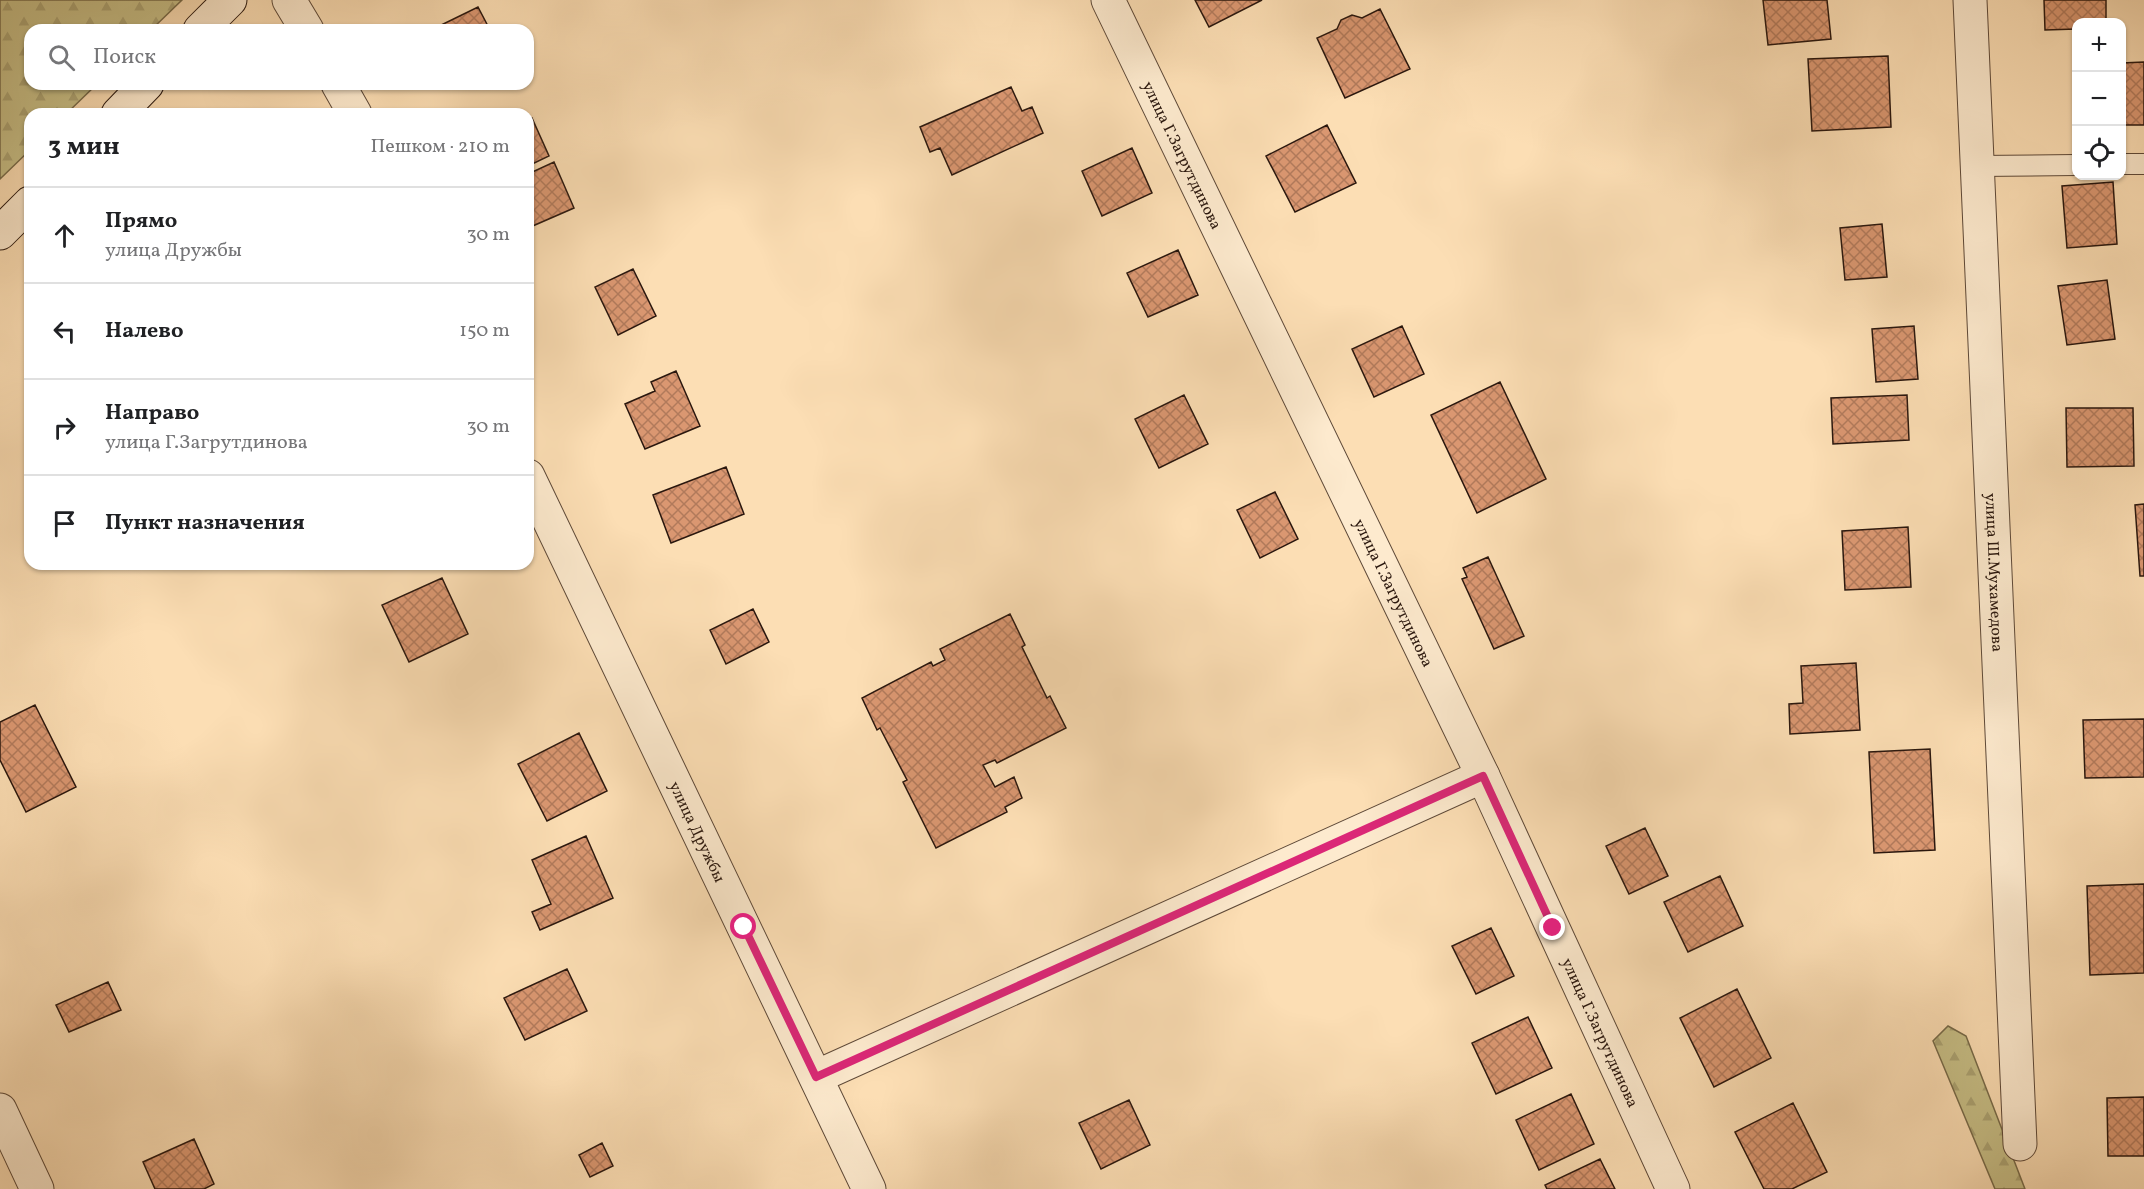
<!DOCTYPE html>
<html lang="ru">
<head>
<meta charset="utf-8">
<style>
  body { margin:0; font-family:Vollkorn,serif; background:#f6f6f6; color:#202124 }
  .controls { position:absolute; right:18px; top:18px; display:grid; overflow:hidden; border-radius:12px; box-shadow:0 2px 4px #0004 }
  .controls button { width:54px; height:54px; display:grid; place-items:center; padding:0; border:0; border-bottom:2px solid #e0e0e0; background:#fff; color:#202124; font:30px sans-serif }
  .stop { position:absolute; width:18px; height:18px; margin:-14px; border:4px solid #db2777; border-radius:50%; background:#fff }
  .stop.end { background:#db2777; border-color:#fff; box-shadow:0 2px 6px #0008 }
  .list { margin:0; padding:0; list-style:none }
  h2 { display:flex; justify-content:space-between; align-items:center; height:78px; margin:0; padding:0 24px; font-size:26px }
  h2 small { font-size:20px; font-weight:400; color:#757577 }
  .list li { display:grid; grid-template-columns:39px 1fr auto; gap:18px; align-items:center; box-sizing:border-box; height:96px; padding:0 24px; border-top:2px solid #e0e0e0 }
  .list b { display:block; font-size:22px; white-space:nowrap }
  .list p { margin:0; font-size:20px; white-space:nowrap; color:#757577 }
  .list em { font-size:20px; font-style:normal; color:#757577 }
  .icon { flex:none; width:33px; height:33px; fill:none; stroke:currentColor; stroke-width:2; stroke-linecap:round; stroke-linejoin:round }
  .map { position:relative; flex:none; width:2144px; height:1189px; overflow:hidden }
  .search { position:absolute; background:#fff; box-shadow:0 2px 4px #0004; left:24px; top:24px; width:510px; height:66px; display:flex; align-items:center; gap:15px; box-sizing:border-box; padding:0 21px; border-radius:18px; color:#757577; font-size:22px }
  .panel { position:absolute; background:#fff; box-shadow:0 2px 4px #0004; left:24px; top:108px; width:510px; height:462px; border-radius:18px }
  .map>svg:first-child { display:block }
  .forest { fill:url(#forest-firs); stroke:#786b4a; stroke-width:1.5 }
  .building { fill:url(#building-cross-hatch); stroke:#2a170e; stroke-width:1.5 }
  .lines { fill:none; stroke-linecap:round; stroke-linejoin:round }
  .lane-casing { stroke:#5e4938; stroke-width:22 }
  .street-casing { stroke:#5e4938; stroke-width:35 }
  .secondary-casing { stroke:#2a170e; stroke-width:35 }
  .lane { stroke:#fdeace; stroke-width:20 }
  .street { stroke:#fdeace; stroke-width:33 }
  .secondary { stroke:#fdeace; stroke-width:33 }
  .route { stroke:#db2777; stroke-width:8 }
  .labels { text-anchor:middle; stroke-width:6; stroke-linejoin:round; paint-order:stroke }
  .street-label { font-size:16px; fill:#2a170e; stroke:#fdeace }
</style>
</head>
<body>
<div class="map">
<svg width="2144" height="1189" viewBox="0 0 2144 1189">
  <defs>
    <pattern id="forest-firs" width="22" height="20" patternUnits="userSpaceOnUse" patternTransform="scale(1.5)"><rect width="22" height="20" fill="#c7bf87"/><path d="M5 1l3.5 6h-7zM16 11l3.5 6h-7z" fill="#aba373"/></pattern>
    <pattern id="building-cross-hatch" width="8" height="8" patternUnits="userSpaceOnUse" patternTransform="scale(1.5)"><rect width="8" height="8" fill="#da9771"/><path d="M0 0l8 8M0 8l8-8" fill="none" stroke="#b17a5b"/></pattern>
  </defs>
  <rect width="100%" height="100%" fill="#fcdeb4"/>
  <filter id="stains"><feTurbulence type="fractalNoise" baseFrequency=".00333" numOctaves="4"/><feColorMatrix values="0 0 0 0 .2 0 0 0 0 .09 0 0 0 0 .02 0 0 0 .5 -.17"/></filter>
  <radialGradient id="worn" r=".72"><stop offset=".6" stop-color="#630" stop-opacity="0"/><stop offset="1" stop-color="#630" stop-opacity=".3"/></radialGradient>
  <path class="forest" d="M 0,0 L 182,0 L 151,30 L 30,30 L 30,84 L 97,84 L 66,114 L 30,114 L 30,150 L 0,179 Z
    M 1948,1026 L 1966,1036 L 2025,1189 L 1995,1189 L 1933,1041 Z"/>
  <path class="building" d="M 1195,0 L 1262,0 L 1209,27 Z
    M 1763,0 L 1827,0 L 1831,39 L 1768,45 Z
    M 2044,0 L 2106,0 L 2106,22 L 2076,22 L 2076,29 L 2045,30 Z
    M 478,7 L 490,30 L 433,30 L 433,29 Z
    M 1380,9 L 1410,69 L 1345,98 L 1317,38 L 1337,29 L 1341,20 L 1352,15 L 1362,18 Z
    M 1888,56 L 1891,127 L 1812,131 L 1808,59 Z
    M 2144,62 L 2144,125 L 2122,125 L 2122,63 Z
    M 1011,87 L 1022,111 L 1032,107 L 1043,133 L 952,175 L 940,148 L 930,152 L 920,127 Z
    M 532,118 L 549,156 L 528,166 L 528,120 Z
    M 1327,125 L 1356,183 L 1295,212 L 1266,156 Z
    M 1132,148 L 1152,193 L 1102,216 L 1082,171 Z
    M 554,162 L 574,208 L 528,228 L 528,174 Z
    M 2113,182 L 2117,244 L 2067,248 L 2062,186 Z
    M 1882,224 L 1887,277 L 1845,280 L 1840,228 Z
    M 1178,250 L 1198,295 L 1148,317 L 1127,273 Z
    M 633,269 L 656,316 L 618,335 L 595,287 Z
    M 2107,280 L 2115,339 L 2067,345 L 2058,286 Z
    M 1402,326 L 1424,374 L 1374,397 L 1352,349 Z
    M 1914,326 L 1918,379 L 1876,382 L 1872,329 Z
    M 676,371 L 700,426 L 645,449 L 625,404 L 655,391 L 651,382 Z
    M 1500,382 L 1546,479 L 1477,513 L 1431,415 Z
    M 1184,395 L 1208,444 L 1159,468 L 1135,419 Z
    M 1907,395 L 1909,440 L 1833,444 L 1831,398 Z
    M 2066,408 L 2133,408 L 2134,466 L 2067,467 Z
    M 726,467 L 744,514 L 671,543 L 653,495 Z
    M 1275,492 L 1298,539 L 1260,558 L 1237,510 Z
    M 2144,504 L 2144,576 L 2140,576 L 2135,505 Z
    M 1908,527 L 1911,587 L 1845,590 L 1842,531 Z
    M 1488,557 L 1524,636 L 1494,649 L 1462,579 L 1467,577 L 1463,568 Z
    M 442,578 L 468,634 L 409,662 L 382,605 Z
    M 753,609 L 769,642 L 726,664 L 710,630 Z
    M 1010,614 L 1025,645 L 1022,647 L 1047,698 L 1050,696 L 1066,728 L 997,763 L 995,760 L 983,765 L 995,787 L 1014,777 L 1022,798 L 1005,807 L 1007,812 L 936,848 L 903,782 L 907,780 L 880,728 L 877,730 L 862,698 L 931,662 L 933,666 L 945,660 L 940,649 Z
    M 1856,663 L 1860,730 L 1790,734 L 1789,704 L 1803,703 L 1801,666 Z
    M 35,705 L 76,787 L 26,812 L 0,760 L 0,722 Z
    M 2144,719 L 2144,777 L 2085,778 L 2083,720 Z
    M 579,733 L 607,791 L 547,821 L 518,764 Z
    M 1930,749 L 1935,850 L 1874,853 L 1869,752 Z
    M 1645,828 L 1668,876 L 1629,894 L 1606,846 Z
    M 586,836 L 613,898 L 540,930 L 532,912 L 551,904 L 532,860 Z
    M 1720,876 L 1743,926 L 1688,952 L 1664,902 Z
    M 2144,884 L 2144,973 L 2090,975 L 2087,886 Z
    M 1491,928 L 1514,976 L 1476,994 L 1452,946 Z
    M 567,969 L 587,1011 L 525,1040 L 504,998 Z
    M 567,969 L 587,1011 L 525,1040 L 504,998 Z
    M 108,982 L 121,1010 L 69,1032 L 56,1005 Z
    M 1737,989 L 1771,1058 L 1714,1087 L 1680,1018 Z
    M 1528,1017 L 1552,1068 L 1496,1094 L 1472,1043 Z
    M 1571,1094 L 1594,1144 L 1539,1170 L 1516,1120 Z
    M 2144,1097 L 2144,1156 L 2108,1156 L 2107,1098 Z
    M 1129,1100 L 1150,1145 L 1101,1169 L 1079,1123 Z
    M 1793,1103 L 1827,1172 L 1792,1189 L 1764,1189 L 1735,1132 Z
    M 194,1139 L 214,1184 L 204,1189 L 155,1189 L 143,1162 Z
    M 602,1143 L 613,1166 L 590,1177 L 579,1155 Z
    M 1600,1159 L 1615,1189 L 1547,1189 L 1545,1185 Z"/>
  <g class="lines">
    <g class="lane-casing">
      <path id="lane" d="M 2122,164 L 2144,164
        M 1976,166 L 2076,165"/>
    </g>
    <g class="street-casing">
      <g id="street">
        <path d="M 289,0 L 307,30"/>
        <path id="s1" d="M 1108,0 L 1483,776 L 1673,1189"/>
        <path id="s2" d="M 1970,0 L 2020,1144"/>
        <path d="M 338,84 L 355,114"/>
        <path id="s3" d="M 528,476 L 869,1189"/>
        <path d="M 816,1077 L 1483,776"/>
        <path d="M 0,1110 L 37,1189"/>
      </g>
    </g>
    <g class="secondary-casing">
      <path id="secondary" d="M 200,30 L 230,0
        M 118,114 L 147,84
        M 0,233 L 30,203"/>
    </g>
    <use href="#lane" class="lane"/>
    <use href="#street" class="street"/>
    <use href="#secondary" class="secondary"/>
  </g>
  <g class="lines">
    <path class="route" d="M 744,927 L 816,1077 L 1483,776 L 1553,928"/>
  </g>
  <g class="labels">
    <g class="street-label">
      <text dy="6" stroke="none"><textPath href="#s1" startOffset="172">улица Г.Загрутдинова</textPath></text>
      <text dy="6" stroke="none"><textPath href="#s2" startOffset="573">улица Ш.Мухамедова</textPath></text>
      <text dy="6" stroke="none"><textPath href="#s1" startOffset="658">улица Г.Загрутдинова</textPath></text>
      <text dy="6" stroke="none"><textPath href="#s3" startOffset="394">улица Дружбы</textPath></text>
      <text dy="6" stroke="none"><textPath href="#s1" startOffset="1144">улица Г.Загрутдинова</textPath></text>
    </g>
  </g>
  <rect width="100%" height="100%" filter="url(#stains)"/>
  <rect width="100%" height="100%" fill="url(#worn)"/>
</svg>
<div class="controls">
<button>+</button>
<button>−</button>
<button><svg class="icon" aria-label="locate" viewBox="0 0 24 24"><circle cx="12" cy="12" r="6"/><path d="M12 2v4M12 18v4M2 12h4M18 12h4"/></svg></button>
</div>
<div class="stop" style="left:744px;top:927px"></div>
<div class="stop end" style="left:1553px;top:928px"></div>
<div class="search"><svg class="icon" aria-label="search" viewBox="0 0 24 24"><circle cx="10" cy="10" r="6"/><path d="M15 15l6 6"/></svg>Поиск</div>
<section class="panel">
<h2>3 мин<small>Пешком · 210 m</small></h2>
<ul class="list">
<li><svg class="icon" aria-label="ahead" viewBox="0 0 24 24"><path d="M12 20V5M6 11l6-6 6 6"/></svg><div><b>Прямо</b><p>улица Дружбы</p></div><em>30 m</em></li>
<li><svg class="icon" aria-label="left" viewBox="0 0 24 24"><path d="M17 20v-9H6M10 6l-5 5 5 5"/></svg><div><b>Налево</b></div><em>150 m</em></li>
<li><svg class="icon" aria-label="right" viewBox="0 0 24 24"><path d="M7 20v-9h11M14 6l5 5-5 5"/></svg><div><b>Направо</b><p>улица Г.Загрутдинова</p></div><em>30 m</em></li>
<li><svg class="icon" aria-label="arrive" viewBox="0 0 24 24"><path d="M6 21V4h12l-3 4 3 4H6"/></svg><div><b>Пункт назначения</b></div></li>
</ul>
</section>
</div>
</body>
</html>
